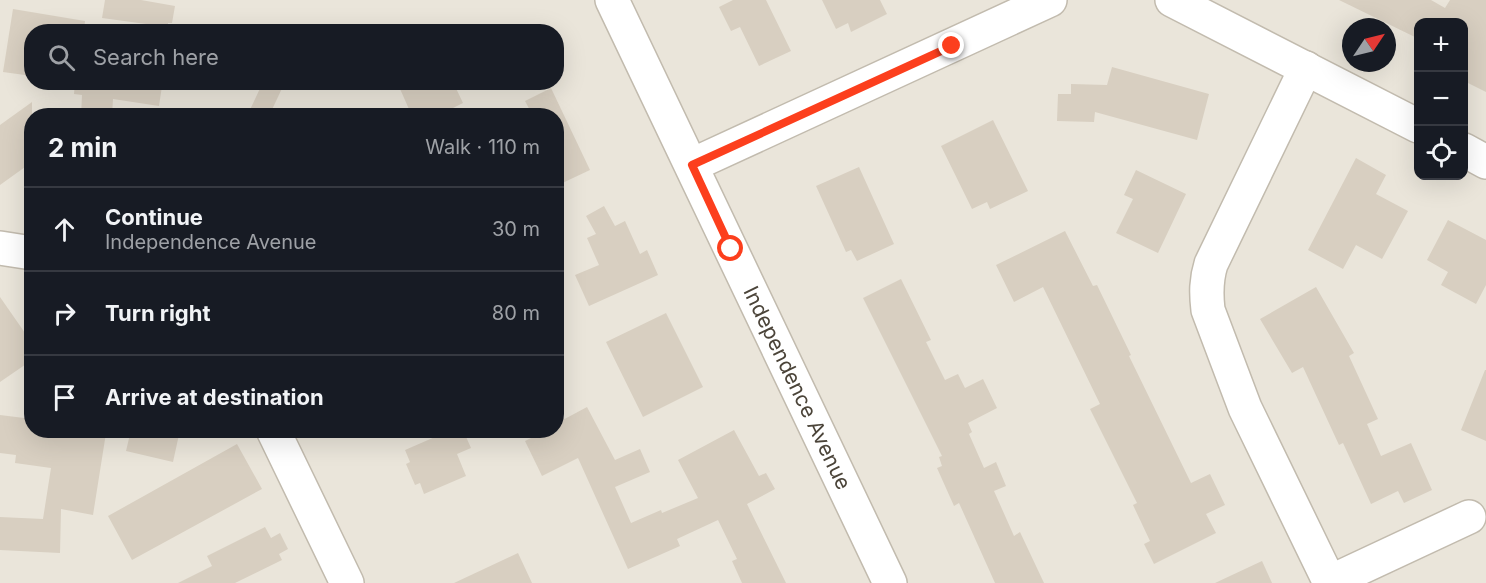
<!DOCTYPE html>
<html lang="en">
<head>
<meta charset="utf-8">
<style>
  body { margin:0; font-family:Inter,sans-serif; background:#20242c; color:#f1f3f6 }
  .controls { position:absolute; right:18px; top:18px; display:grid; overflow:hidden; border-radius:12px; box-shadow:0 6px 24px #0002 }
  .controls button { width:54px; height:54px; display:grid; place-items:center; padding:0; border:0; border-bottom:2px solid #363941; background:#171b24; color:#f1f3f6; font:30px sans-serif }
  .compass { position:absolute; left:1342px; top:18px; width:54px; height:54px; border-radius:50%; background:#171b24; box-shadow:0 6px 24px #0002; rotate:55deg }
  .stop { position:absolute; width:18px; height:18px; margin:-14px; border:4px solid #fc3f1d; border-radius:50%; background:#fff }
  .stop.end { background:#fc3f1d; border-color:#fff; box-shadow:0 2px 6px #0008 }
  .list { margin:0; padding:0; list-style:none }
  h2 { display:flex; justify-content:space-between; align-items:center; height:78px; margin:0; padding:0 24px; font-size:26px }
  h2 small { font-size:20px; font-weight:400; color:#9ea1a6 }
  .list li { display:grid; grid-template-columns:39px 1fr auto; gap:18px; align-items:center; box-sizing:border-box; height:84px; padding:0 24px; border-top:2px solid #363941 }
  .list b { display:block; font-size:22px; white-space:nowrap }
  .list p { margin:0; font-size:20px; white-space:nowrap; color:#9ea1a6 }
  .list em { font-size:20px; font-style:normal; color:#9ea1a6 }
  .icon { flex:none; width:33px; height:33px; fill:none; stroke:currentColor; stroke-width:2; stroke-linecap:round; stroke-linejoin:round }
  .map { position:relative; flex:none; width:1486px; height:583px; overflow:hidden }
  .search { position:absolute; background:#171b24; box-shadow:0 6px 24px #0002; left:24px; top:24px; width:540px; height:66px; display:flex; align-items:center; gap:15px; box-sizing:border-box; padding:0 21px; border-radius:24px; color:#9ea1a6; font-size:22px }
  .panel { position:absolute; background:#171b24; box-shadow:0 6px 24px #0002; left:24px; top:108px; width:540px; height:330px; border-radius:24px }
  .map>svg:first-child { display:block }
  .residential { fill:#eae5da; fill-rule:evenodd }
  .building { fill:#d8cfc1 }
  .lines { fill:none; stroke-linecap:round; stroke-linejoin:round }
  .minor-casing { stroke:#c2bbae; stroke-width:36 }
  .minor { stroke:#fff; stroke-width:33 }
  .route { stroke:#fc3f1d; stroke-width:8 }
  .labels { text-anchor:middle; stroke-width:5; stroke-linejoin:round; paint-order:stroke }
  .street-label { font-size:21px; fill:#4b4439; stroke:#fff }
</style>
</head>
<body>
<div class="map">
<svg width="1486" height="583" viewBox="0 0 1486 583">
  <rect width="100%" height="100%" fill="#f6f3ec"/>
  <path class="residential" d="M 0,0 L 1486,0 L 1486,583 L 0,583 ZM 1418,22 L 1464,22 L 1464,176 L 1418,176 ZM 1351,27 L 1387,27 L 1387,63 L 1351,63 ZM 32,32 L 556,32 L 556,82 L 32,82 ZM 32,116 L 556,116 L 556,430 L 32,430 Z"/>
  <path class="building" d="M 105,0 L 141,0 L 175,6 L 172,23 L 168,23 L 168,27 L 102,18 Z
    M 733,0 L 766,0 L 791,51 L 759,66 L 740,27 L 731,31 L 719,7 Z
    M 822,0 L 880,0 L 887,14 L 851,32 L 848,23 L 836,29 Z
    M 1339,0 L 1431,0 L 1445,8 L 1450,0 L 1486,0 L 1486,92 L 1464,81 L 1464,22 L 1419,22 L 1419,39 Z
    M 13,9 L 85,21 L 84,32 L 32,32 L 32,76 L 3,72 Z
    M 1112,67 L 1209,94 L 1197,140 L 1095,112 L 1094,122 L 1057,121 L 1058,94 L 1071,94 L 1071,84 L 1107,85 Z
    M 75,82 L 139,82 L 162,86 L 159,106 L 113,99 L 112,116 L 81,116 L 82,95 L 74,94 Z
    M 263,82 L 285,82 L 269,116 L 247,116 Z
    M 397,82 L 453,82 L 463,103 L 437,116 L 412,116 Z
    M 551,88 L 590,170 L 556,186 L 556,116 L 533,116 L 525,101 Z
    M 32,102 L 32,162 L 0,185 L 0,125 Z
    M 993,120 L 1028,191 L 990,209 L 987,202 L 972,209 L 941,146 Z
    M 1356,158 L 1386,175 L 1376,194 L 1408,211 L 1382,259 L 1356,245 L 1343,269 L 1308,250 Z
    M 859,167 L 894,244 L 857,261 L 851,250 L 846,252 L 816,186 Z
    M 1136,170 L 1186,194 L 1158,253 L 1116,233 L 1133,199 L 1124,195 Z
    M 604,206 L 615,226 L 625,221 L 640,254 L 647,250 L 658,275 L 589,306 L 575,275 L 599,265 L 587,238 L 596,234 L 586,216 Z
    M 1448,220 L 1486,240 L 1486,285 L 1476,304 L 1441,285 L 1448,272 L 1427,260 Z
    M 1065,231 L 1093,286 L 1097,285 L 1131,355 L 1129,356 L 1191,483 L 1210,474 L 1225,505 L 1206,514 L 1216,533 L 1154,564 L 1144,544 L 1150,541 L 1133,505 L 1137,503 L 1090,409 L 1100,404 L 1043,287 L 1014,302 L 996,265 Z
    M 901,279 L 931,340 L 926,342 L 945,380 L 958,374 L 965,388 L 983,379 L 997,408 L 968,423 L 972,432 L 969,434 L 984,468 L 996,462 L 1006,486 L 994,491 L 1014,536 L 1020,532 L 1044,583 L 995,583 L 959,503 L 954,506 L 937,468 L 942,466 L 939,457 L 942,456 L 863,298 Z
    M 1316,287 L 1354,353 L 1349,356 L 1378,419 L 1367,424 L 1381,456 L 1411,443 L 1432,490 L 1404,503 L 1398,491 L 1371,504 L 1343,443 L 1339,445 L 1303,367 L 1292,373 L 1260,319 Z
    M 0,297 L 32,343 L 32,360 L 0,382 Z
    M 666,313 L 703,387 L 643,417 L 606,342 Z
    M 1485,370 L 1486,370 L 1486,441 L 1461,430 Z
    M 587,407 L 615,460 L 640,449 L 650,472 L 615,487 L 631,523 L 661,510 L 662,513 L 698,498 L 678,460 L 734,430 L 759,476 L 766,473 L 775,489 L 747,504 L 786,583 L 742,583 L 732,561 L 737,559 L 718,520 L 677,539 L 680,546 L 628,569 L 578,458 L 542,476 L 525,441 L 547,430 L 556,430 L 556,426 L 560,424 L 559,422 Z
    M 0,415 L 32,419 L 32,430 L 94,430 L 106,433 L 93,515 L 61,509 L 60,553 L 0,550 L 0,517 L 43,519 L 51,468 L 15,463 L 16,455 L 0,453 Z
    M 131,430 L 180,430 L 173,462 L 126,451 Z
    M 451,430 L 463,430 L 471,448 L 457,454 L 466,476 L 424,494 L 420,483 L 415,485 L 406,464 L 410,462 L 405,450 Z
    M 237,444 L 262,489 L 132,560 L 108,516 Z
    M 265,527 L 271,538 L 280,533 L 288,549 L 279,554 L 282,560 L 235,583 L 178,583 L 212,566 L 207,556 Z
    M 518,553 L 532,583 L 454,583 Z
    M 1262,561 L 1272,583 L 1215,583 Z"/>
  <g class="lines">
    <g class="minor-casing">
      <g id="minor">
        <path id="s1" d="M 612,0 L 890,583"/>
        <path d="M 1172,0 L 1418,126"/>
        <path d="M 1306,68 L 1211,264 C 1206,280 1206,293 1208,310 L 1245,408 L 1330,583"/>
        <path d="M 1464,150 L 1486,162"/>
        <path d="M 692,165 L 1050,0"/>
        <path d="M 0,248 L 32,253"/>
        <path d="M 273,430 L 347,583"/>
        <path d="M 1330,582 L 1469,517"/>
      </g>
    </g>
    <use href="#minor" class="minor"/>
  </g>
  <g class="lines">
    <path class="route" d="M 731,249 L 692,165 L 952,46"/>
  </g>
  <g class="labels">
    <g class="street-label">
      <text dy="7" stroke="none"><textPath href="#s1" startOffset="430">Independence Avenue</textPath></text>
    </g>
  </g>
</svg>
<div class="controls">
<button>+</button>
<button>−</button>
<button><svg class="icon" aria-label="locate" viewBox="0 0 24 24"><circle cx="12" cy="12" r="6"/><path d="M12 2v4M12 18v4M2 12h4M18 12h4"/></svg></button>
</div>
<svg class="compass" viewBox="-18 -18 36 36"><path d="M0-13l5 13h-10z" fill="#e53935"/><path d="M0 13l5-13h-10z" fill="#9ea1a6"/></svg>
<div class="stop" style="left:731px;top:249px"></div>
<div class="stop end" style="left:952px;top:46px"></div>
<div class="search"><svg class="icon" aria-label="search" viewBox="0 0 24 24"><circle cx="10" cy="10" r="6"/><path d="M15 15l6 6"/></svg>Search here</div>
<section class="panel">
<h2>2 min<small>Walk · 110 m</small></h2>
<ul class="list">
<li><svg class="icon" aria-label="ahead" viewBox="0 0 24 24"><path d="M12 20V5M6 11l6-6 6 6"/></svg><div><b>Continue</b><p>Independence Avenue</p></div><em>30 m</em></li>
<li><svg class="icon" aria-label="right" viewBox="0 0 24 24"><path d="M7 20v-9h11M14 6l5 5-5 5"/></svg><div><b>Turn right</b></div><em>80 m</em></li>
<li><svg class="icon" aria-label="arrive" viewBox="0 0 24 24"><path d="M6 21V4h12l-3 4 3 4H6"/></svg><div><b>Arrive at destination</b></div></li>
</ul>
</section>
</div>
</body>
</html>
